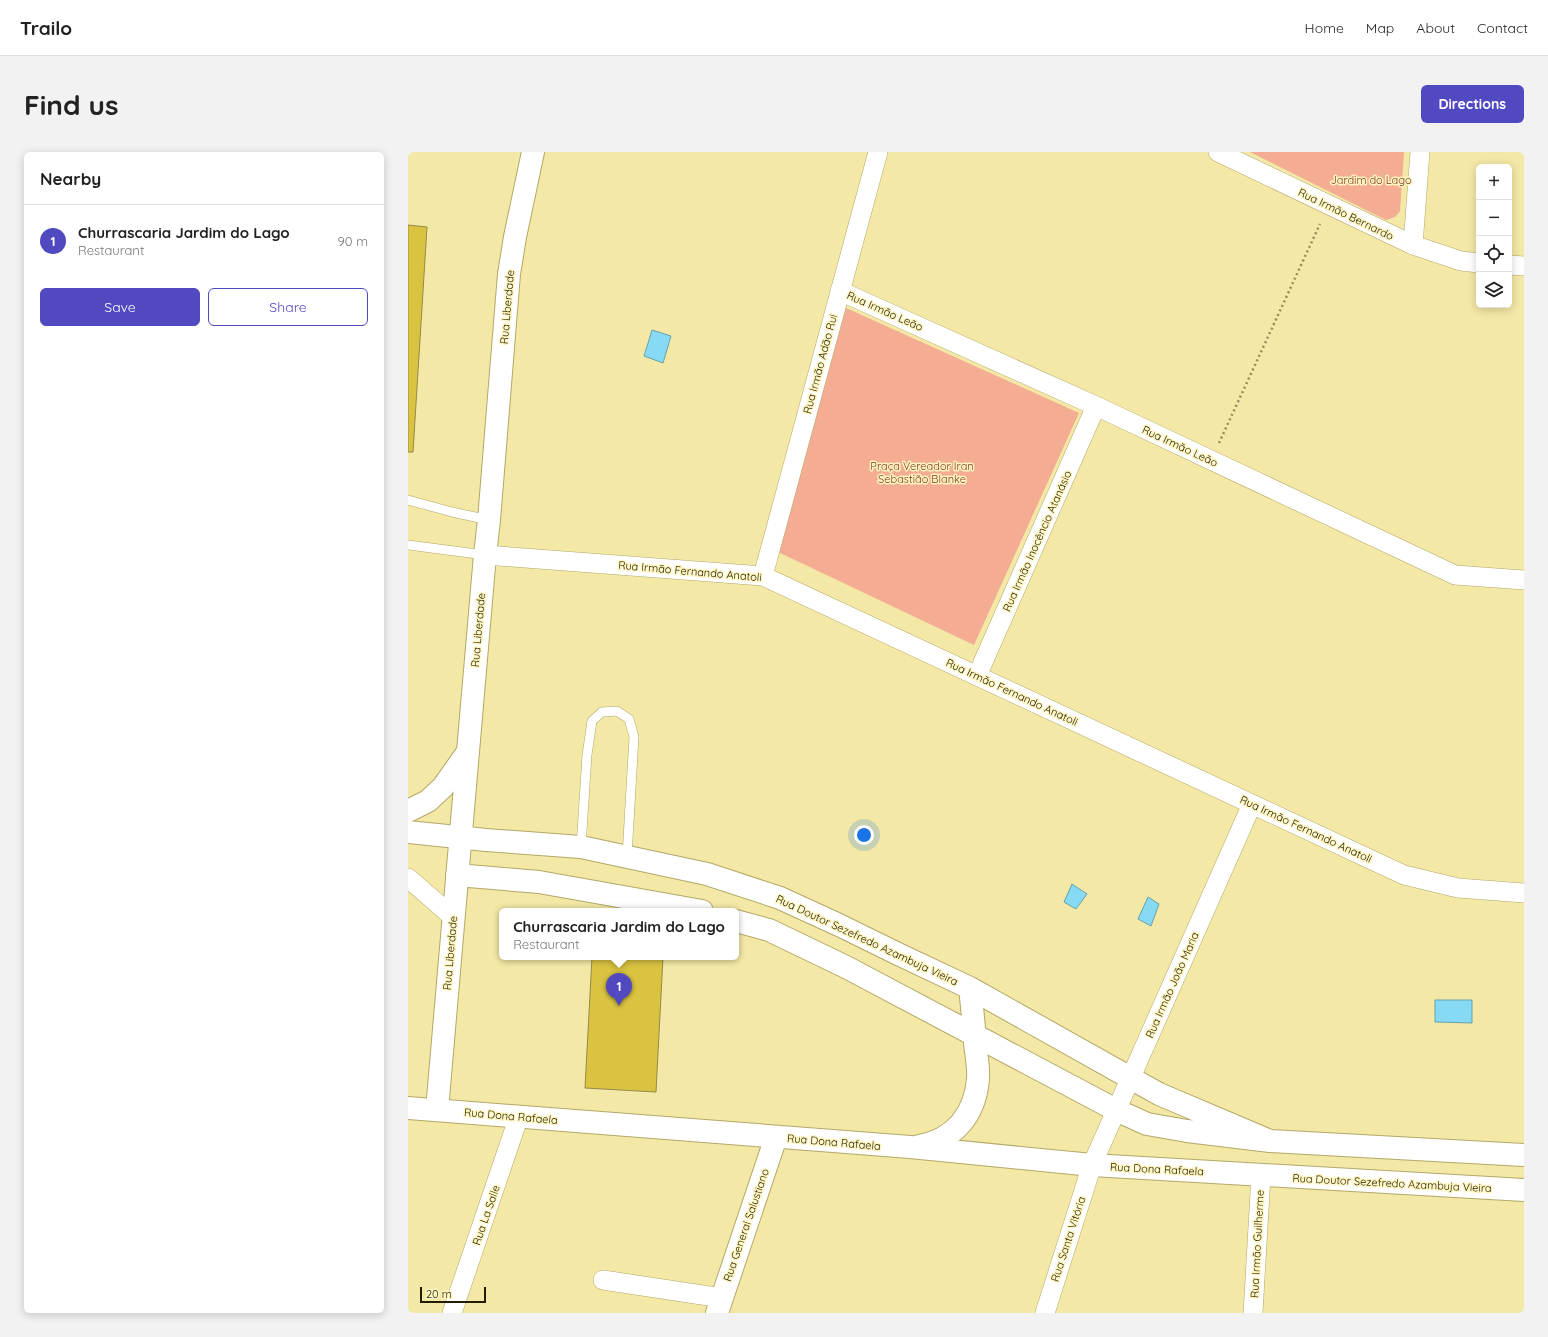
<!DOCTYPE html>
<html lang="en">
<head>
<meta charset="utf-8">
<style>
  body { margin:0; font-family:Quicksand,sans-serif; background:#f2f2f2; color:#222 }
  .controls { position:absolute; right:12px; top:12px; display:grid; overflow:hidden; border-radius:6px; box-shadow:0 2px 10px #0003 }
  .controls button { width:36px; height:36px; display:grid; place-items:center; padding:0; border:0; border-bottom:1px solid #e0e0e0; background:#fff; color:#222; font:20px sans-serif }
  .scale { position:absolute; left:12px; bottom:10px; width:66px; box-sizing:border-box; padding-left:4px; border:2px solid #211c02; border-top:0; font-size:11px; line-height:14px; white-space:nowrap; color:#211c02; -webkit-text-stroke:3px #fef5c0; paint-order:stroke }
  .you { position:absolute; left:456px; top:683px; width:14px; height:14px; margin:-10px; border:3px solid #fff; border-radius:50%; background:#1a73e8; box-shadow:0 0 0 6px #1a73e833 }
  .badge { display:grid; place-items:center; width:26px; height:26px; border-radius:50%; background:#5049c0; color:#fff; font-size:13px; font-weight:700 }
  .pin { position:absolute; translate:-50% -33px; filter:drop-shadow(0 1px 2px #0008) }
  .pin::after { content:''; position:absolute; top:21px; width:14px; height:12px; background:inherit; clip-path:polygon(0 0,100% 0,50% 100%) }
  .popup { position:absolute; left:91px; top:756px; width:240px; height:52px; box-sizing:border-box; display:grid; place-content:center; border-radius:6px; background:#fff; filter:drop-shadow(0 1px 3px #0005); font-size:13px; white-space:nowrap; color:#767676 }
  .popup b { font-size:15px; color:#222 }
  .popup::after { content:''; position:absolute; left:50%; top:100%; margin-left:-8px; border:8px solid transparent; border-top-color:#fff }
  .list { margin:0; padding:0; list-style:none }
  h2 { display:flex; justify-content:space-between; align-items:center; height:52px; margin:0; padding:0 16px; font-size:17px }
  h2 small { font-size:13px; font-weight:400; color:#767676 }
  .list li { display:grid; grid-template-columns:26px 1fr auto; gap:12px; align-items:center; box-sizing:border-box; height:72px; padding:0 16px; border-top:1px solid #e0e0e0 }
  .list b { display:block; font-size:15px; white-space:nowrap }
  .list p { margin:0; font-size:13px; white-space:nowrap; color:#767676 }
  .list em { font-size:13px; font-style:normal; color:#767676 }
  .actions { display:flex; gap:8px; padding:12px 16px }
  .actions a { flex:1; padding:9px 0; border:1px solid #5049c0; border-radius:6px; text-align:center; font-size:14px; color:#5049c0 }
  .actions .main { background:#5049c0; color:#fff }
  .icon { flex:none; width:22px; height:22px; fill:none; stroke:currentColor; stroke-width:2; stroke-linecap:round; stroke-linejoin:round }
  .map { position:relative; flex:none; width:1116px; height:1161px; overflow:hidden; border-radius:6px }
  header { display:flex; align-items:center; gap:24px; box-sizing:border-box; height:56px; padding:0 20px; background:#fff; border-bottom:1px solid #e0e0e0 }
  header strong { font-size:19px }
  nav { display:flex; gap:22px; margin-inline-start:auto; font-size:14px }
  .intro { display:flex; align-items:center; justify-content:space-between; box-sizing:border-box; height:96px; padding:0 24px }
  h1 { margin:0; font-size:28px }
  .button { padding:10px 18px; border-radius:6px; background:#5049c0; color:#fff; font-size:14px; font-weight:700 }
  main { display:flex; gap:24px; padding:0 24px }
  aside { flex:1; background:#fff; border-radius:6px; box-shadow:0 2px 10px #0003 }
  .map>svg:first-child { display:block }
  .green { fill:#f4ac93 }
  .water { fill:#87daf4; stroke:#68a1ab }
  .building { fill:#d9c340; stroke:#948a4a }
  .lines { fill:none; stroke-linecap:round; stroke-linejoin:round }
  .service-casing { stroke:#b3a867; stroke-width:10 }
  .minor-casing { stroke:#b3a867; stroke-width:20 }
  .tertiary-casing { stroke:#b3a867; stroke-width:24 }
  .secondary-casing { stroke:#b3a867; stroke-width:24 }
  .path { stroke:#948c5b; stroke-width:2.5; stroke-dasharray:2 3; stroke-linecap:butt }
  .service { stroke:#fff; stroke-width:9 }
  .minor { stroke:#fff; stroke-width:19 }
  .tertiary { stroke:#fff; stroke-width:22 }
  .secondary { stroke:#fff; stroke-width:22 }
  .labels { text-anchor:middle; stroke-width:3; stroke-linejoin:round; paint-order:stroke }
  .park-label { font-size:11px; fill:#7e371d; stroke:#fef5c0 }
  .street-label { font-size:11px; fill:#211c02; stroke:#fef5c0 }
</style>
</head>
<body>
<header>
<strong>Trailo</strong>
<nav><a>Home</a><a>Map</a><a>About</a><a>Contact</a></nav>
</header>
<div class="intro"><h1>Find us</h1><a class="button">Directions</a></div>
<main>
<aside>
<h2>Nearby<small></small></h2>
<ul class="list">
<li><span class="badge">1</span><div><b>Churrascaria Jardim do Lago</b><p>Restaurant</p></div><em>90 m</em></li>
</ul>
<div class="actions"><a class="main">Save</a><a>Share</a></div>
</aside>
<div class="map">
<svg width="1116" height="1161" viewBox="0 0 1116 1161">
  <rect width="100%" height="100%" fill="#f3e8a5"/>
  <path class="green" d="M 842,0 L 996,0 L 992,59 L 987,65 L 978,68 Z
    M 438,156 L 671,261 L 566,493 L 370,400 Z"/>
  <path class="water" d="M 244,178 L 263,184 L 255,211 L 236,204 Z
    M 664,732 L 679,742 L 668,757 L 656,750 Z
    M 740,745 L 751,752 L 743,774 L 730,767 Z
    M 1027,848 L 1064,848 L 1064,871 L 1027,870 Z"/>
  <path class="building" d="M 0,73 L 19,75 L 5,300 L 0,300 Z
    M 184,805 L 255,805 L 248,940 L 177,936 Z"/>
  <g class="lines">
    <g class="service-casing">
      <path id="service" d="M 0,348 L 44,360 L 81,368
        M 0,393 L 77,403
        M 173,695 L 179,603 L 184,569 L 194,560 L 209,559 L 221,567 L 226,585 L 219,704"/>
    </g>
    <g class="minor-casing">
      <path id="minor" d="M 810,0 L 1005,93 L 1053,109 L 1071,111
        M 1005,93 L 1012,0
        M 1101,113 L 1116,114
        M 432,139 L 688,254 L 1047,423 L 1116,428
        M 77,403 L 355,424 L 996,723 L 1050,736 L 1116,741
        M 355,424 L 470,0
        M 569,524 L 688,254
        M 0,726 L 45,765
        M 195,1128 L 314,1146
        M 44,1161 L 111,964
        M 637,1161 L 684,1013 L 844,652
        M 845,1161 L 853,1023"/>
    </g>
    <g class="tertiary-casing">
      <path id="tertiary" d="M 309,1161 L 368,985"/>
    </g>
    <g class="secondary-casing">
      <path id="secondary" d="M 0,659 L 20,649 L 35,635 L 59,601
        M 0,680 L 78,688 L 173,695 L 299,722 L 372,746 L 431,773 L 488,801 L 562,836 L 751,942 L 862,989
        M 49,723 L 131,730 L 294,759
        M 328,769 L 361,778 L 438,815 L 708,958 L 739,972 L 779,979 L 862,989 L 1116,1003
        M 0,956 L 502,995 L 684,1013 L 1116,1038
        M 29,958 L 77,403 L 81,368 L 101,122 L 107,85 L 125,0
        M 511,994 C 546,988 567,963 570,927 C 571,915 568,902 567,891 C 566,872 564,854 562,836"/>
    </g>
    <path class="path" d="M 811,291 L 912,72"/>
    <use href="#service" class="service"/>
    <use href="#minor" class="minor"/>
    <use href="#tertiary" class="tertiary"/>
    <use href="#secondary" class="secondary"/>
  </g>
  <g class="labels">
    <g class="park-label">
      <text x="963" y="32">Jardim do Lago</text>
      <text x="514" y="318">Praça Vereador Iran<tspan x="514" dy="13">Sebastião Blanke</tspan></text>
    </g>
    <g class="street-label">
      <text transform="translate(938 62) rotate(26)" y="4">Rua Irmão Bernardo</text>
      <text transform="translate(99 155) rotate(-85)" y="4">Rua Liberdade</text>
      <text transform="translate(477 159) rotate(24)" y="4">Rua Irmão Leão</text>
      <text transform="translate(412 212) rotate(-75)" y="4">Rua Irmão Adão Rui</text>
      <text transform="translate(772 294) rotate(25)" y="4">Rua Irmão Leão</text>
      <text transform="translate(629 389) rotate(-66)" y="4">Rua Irmão Inocêncio Atanásio</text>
      <text transform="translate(282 419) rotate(5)" y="4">Rua Irmão Fernando Anatoli</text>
      <text transform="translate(70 478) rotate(-85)" y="4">Rua Liberdade</text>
      <text transform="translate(604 540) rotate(25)" y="4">Rua Irmão Fernando Anatoli</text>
      <text transform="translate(898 677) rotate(25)" y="4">Rua Irmão Fernando Anatoli</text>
      <text transform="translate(459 788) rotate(25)" y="4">Rua Doutor Sezefredo Azambuja Vieira</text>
      <text transform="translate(42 801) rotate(-85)" y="4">Rua Liberdade</text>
      <text transform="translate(764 833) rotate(-66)" y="4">Rua Irmão João Maria</text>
      <text transform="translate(103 964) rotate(5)" y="4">Rua Dona Rafaela</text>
      <text transform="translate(426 990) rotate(5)" y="4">Rua Dona Rafaela</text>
      <text transform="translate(749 1017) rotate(3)" y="4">Rua Dona Rafaela</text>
      <text transform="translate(984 1031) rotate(3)" y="4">Rua Doutor Sezefredo Azambuja Vieira</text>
      <text transform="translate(78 1063) rotate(-71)" y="4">Rua La Salle</text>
      <text transform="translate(338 1073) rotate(-71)" y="4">Rua General Salustiano</text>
      <text transform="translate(660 1087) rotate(-72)" y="4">Rua Santa Vitória</text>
      <text transform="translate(849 1092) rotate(-87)" y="4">Rua Irmão Guilherme</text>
    </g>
  </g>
</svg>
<div class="controls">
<button>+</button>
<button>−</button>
<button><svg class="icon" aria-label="locate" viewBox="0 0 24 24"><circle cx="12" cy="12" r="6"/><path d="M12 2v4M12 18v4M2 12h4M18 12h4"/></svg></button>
<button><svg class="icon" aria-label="layers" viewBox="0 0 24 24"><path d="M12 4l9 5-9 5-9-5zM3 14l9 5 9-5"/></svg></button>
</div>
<div class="scale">20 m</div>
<div class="you"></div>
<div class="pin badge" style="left:211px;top:854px">1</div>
<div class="popup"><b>Churrascaria Jardim do Lago</b>Restaurant</div>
</div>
</main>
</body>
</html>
